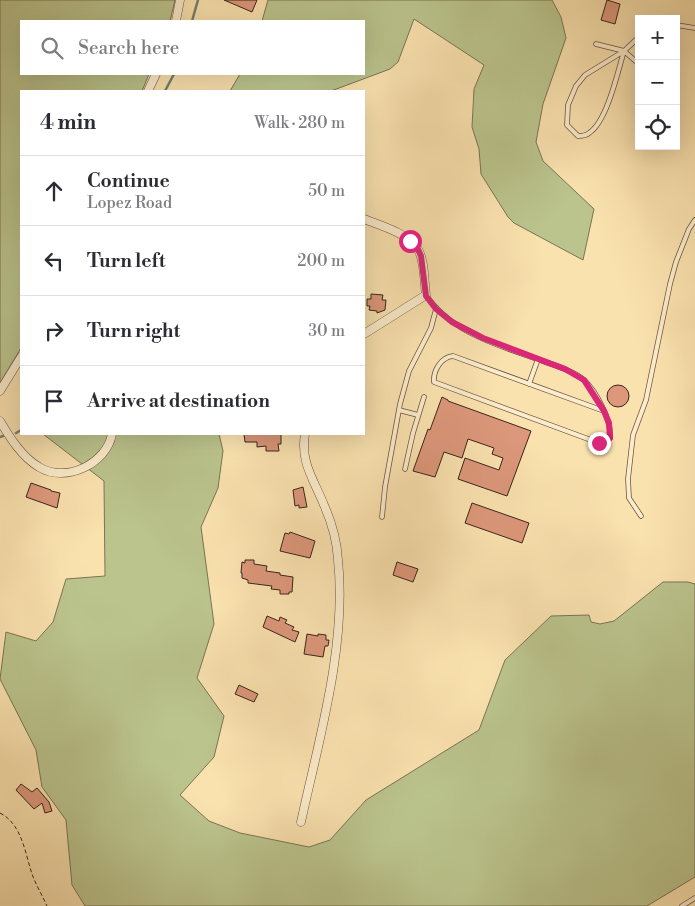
<!DOCTYPE html>
<html lang="en">
<head>
<meta charset="utf-8">
<style>
  body { margin:0; font-family:"Libre Bodoni",serif; background:#f2f2f3; color:#2b2b33 }
  .controls { position:absolute; right:15px; top:15px; display:grid; overflow:hidden; border-radius:0px; box-shadow:0 5px 20px #0002 }
  .controls button { width:45px; height:45px; display:grid; place-items:center; padding:0; border:0; border-bottom:1px solid #e1e1e2; background:#fff; color:#2b2b33; font:25px sans-serif }
  .stop { position:absolute; width:15px; height:15px; margin:-11px; border:4px solid #db2777; border-radius:50%; background:#fff }
  .stop.end { background:#db2777; border-color:#fff; box-shadow:0 1px 5px #0008 }
  .list { margin:0; padding:0; list-style:none }
  h2 { display:flex; justify-content:space-between; align-items:center; height:65px; margin:0; padding:0 20px; font-size:21px }
  h2 small { font-size:16px; font-weight:400; color:#7c7c81 }
  .list li { display:grid; grid-template-columns:32px 1fr auto; gap:15px; align-items:center; box-sizing:border-box; height:70px; padding:0 20px; border-top:1px solid #e1e1e2 }
  .list b { display:block; font-size:19px; white-space:nowrap }
  .list p { margin:0; font-size:16px; white-space:nowrap; color:#7c7c81 }
  .list em { font-size:16px; font-style:normal; color:#7c7c81 }
  .icon { flex:none; width:28px; height:28px; fill:none; stroke:currentColor; stroke-width:2; stroke-linecap:round; stroke-linejoin:round }
  .map { position:relative; flex:none; width:695px; height:906px; overflow:hidden }
  .search { position:absolute; background:#fff; box-shadow:0 5px 20px #0002; left:20px; top:20px; width:345px; height:55px; display:flex; align-items:center; gap:12px; box-sizing:border-box; padding:0 18px; border-radius:0px; color:#7c7c81; font-size:19px }
  .panel { position:absolute; background:#fff; box-shadow:0 5px 20px #0002; left:20px; top:90px; width:345px; height:345px; border-radius:0px }
  .map>svg:first-child { display:block }
  .green { fill:#bbc48d; stroke:#7a7454 }
  .lines { fill:none; stroke-linecap:round; stroke-linejoin:round }
  .stream { stroke:#758072; stroke-width:2.5 }
  .building { fill:#dd987b; stroke:#38241c }
  .service-casing { stroke:#685441; stroke-width:5.5 }
  .minor-casing { stroke:#685441; stroke-width:9 }
  .path { stroke:#38241c; stroke-width:1; stroke-dasharray:4 2.5; stroke-linecap:butt }
  .service { stroke:#fceccb; stroke-width:4 }
  .minor { stroke:#fceccb; stroke-width:8 }
  .route { stroke:#db2777; stroke-width:6 }
</style>
</head>
<body>
<div class="map">
<svg width="695" height="906" viewBox="0 0 695 906">
  <rect width="100%" height="100%" fill="#fae2af"/>
  <filter id="stains"><feTurbulence type="fractalNoise" baseFrequency=".004" numOctaves="4"/><feColorMatrix values="0 0 0 0 .2 0 0 0 0 .09 0 0 0 0 .02 0 0 0 .5 -.17"/></filter>
  <radialGradient id="worn" r=".72"><stop offset=".6" stop-color="#630" stop-opacity="0"/><stop offset="1" stop-color="#630" stop-opacity=".3"/></radialGradient>
  <path class="green" d="M 0,0 L 175,0 L 170,21 L 21,21 L 21,74 L 149,74 L 142,91 L 21,91 L 21,348 L 0,383 Z
    M 268,0 L 552,0 L 561,17 L 566,38 L 543,104 L 536,142 L 543,161 L 594,209 L 583,260 L 514,223 L 508,217 L 481,174 L 479,149 L 472,127 L 474,89 L 484,65 L 414,19 L 398,62 L 390,69 L 331,91 L 230,91 L 240,74 L 364,74 L 364,21 L 262,21 Z
    M 43,434 L 219,434 L 223,451 L 218,488 L 201,527 L 214,624 L 197,678 L 224,716 L 214,757 L 180,795 L 209,821 L 240,833 L 309,847 L 330,840 L 366,800 L 479,730 L 505,660 L 551,616 L 589,615 L 591,622 L 600,624 L 614,621 L 663,582 L 688,582 L 695,584 L 695,877 L 647,906 L 85,906 L 72,885 L 66,820 L 42,787 L 36,750 L 0,679 L 6,632 L 36,641 L 53,622 L 66,579 L 105,576 L 104,481 Z"/>
  <g class="lines">
    <path class="stream" d="M 192,21 L 198,0
      M 165,91 L 174,74
      M 16,433 L 21,430
      M 0,437 L 3,436"/>
  </g>
  <path class="building" d="M 224,0 L 257,0 L 252,12 Z
    M 607,0 L 620,4 L 615,24 L 601,20 Z
    M 371,294 L 383,295 L 382,300 L 386,300 L 385,310 L 377,313 L 377,311 L 369,310 L 370,306 L 367,306 L 367,299 L 371,299 Z
    M607 396a11 11 0 1 1 22 0a11 11 0 1 1-22 0Z
    M 442,397 L 448,400 L 448,401 L 531,431 L 507,496 L 458,479 L 465,458 L 499,470 L 503,458 L 492,454 L 494,448 L 468,439 L 462,458 L 444,452 L 435,477 L 413,471 L 428,429 L 430,430 Z
    M 244,434 L 281,434 L 281,444 L 278,444 L 279,451 L 266,451 L 266,446 L 257,447 L 257,442 L 245,442 Z
    M 31,483 L 51,490 L 51,491 L 60,493 L 57,508 L 26,497 Z
    M 303,487 L 307,507 L 299,508 L 299,505 L 295,506 L 293,490 Z
    M 472,503 L 529,523 L 522,543 L 465,523 Z
    M 290,532 L 315,541 L 310,558 L 280,551 L 285,533 L 289,534 Z
    M 245,560 L 254,560 L 254,564 L 267,566 L 266,571 L 280,573 L 280,575 L 293,577 L 292,592 L 289,592 L 289,594 L 280,594 L 280,590 L 271,589 L 272,586 L 248,583 L 248,580 L 242,578 L 242,573 L 241,573 L 242,562 L 245,563 Z
    M 397,562 L 418,569 L 413,582 L 393,575 Z
    M 267,616 L 279,621 L 280,617 L 287,620 L 285,623 L 294,627 L 292,630 L 299,632 L 295,642 L 263,627 Z
    M 307,634 L 318,636 L 318,634 L 326,635 L 326,640 L 329,640 L 328,646 L 325,646 L 323,657 L 304,654 Z
    M 239,685 L 258,694 L 254,702 L 235,694 Z
    M 21,784 L 32,792 L 37,788 L 49,802 L 52,811 L 45,813 L 42,803 L 34,809 L 16,790 Z"/>
  <g class="lines">
    <g class="service-casing">
      <path id="service" d="M 676,25 L 695,28
        M 596,44 L 624,51 L 639,64
        M 624,51 C 618,71 607,122 589,133 C 587,135 582,136 578,136 L 567,125 L 568,105 L 576,86 L 585,75 L 624,51 L 639,37
        M 426,295 C 453,335 503,346 545,362 C 558,366 573,371 584,380 C 596,391 612,421 610,438 L 604,444 L 599,443 L 434,382 C 433,371 441,357 453,356 L 604,411
        M 529,384 L 538,359
        M 399,410 L 418,415
        M 405,469 L 413,433 L 424,397
        M 641,516 L 629,498 L 628,479 L 633,435 L 646,400 L 670,284 L 676,262 L 689,229 L 695,220
        M 382,517 L 385,487 L 400,404 L 409,371 L 431,328 L 436,309
        M 682,906 L 695,898"/>
    </g>
    <g class="minor-casing">
      <path id="minor" d="M 176,21 L 180,0
        M 148,91 L 156,74
        M 364,219 C 379,225 410,234 418,249 C 425,262 424,281 426,295 L 364,334
        M 0,391 L 21,357
        M 0,421 C 10,438 22,457 39,467 C 66,484 107,463 112,434
        M 301,822 C 319,739 347,645 338,560 C 337,541 332,523 324,505 C 314,480 300,462 305,434"/>
    </g>
    <path class="path" d="M 0,813 C 22,824 25,853 32,874 C 36,885 42,895 47,906"/>
    <use href="#service" class="service"/>
    <use href="#minor" class="minor"/>
  </g>
  <g class="lines">
    <path class="route" d="M 410,241 L 417,247 L 421,256 L 426,296 L 436,309 L 452,322 L 483,338 L 565,369 L 584,380 L 604,411 L 609,423 L 610,438 L 604,444 L 599,443"/>
  </g>
  <rect width="100%" height="100%" filter="url(#stains)"/>
  <rect width="100%" height="100%" fill="url(#worn)"/>
</svg>
<div class="controls">
<button>+</button>
<button>−</button>
<button><svg class="icon" aria-label="locate" viewBox="0 0 24 24"><circle cx="12" cy="12" r="6"/><path d="M12 2v4M12 18v4M2 12h4M18 12h4"/></svg></button>
</div>
<div class="stop" style="left:410px;top:241px"></div>
<div class="stop end" style="left:599px;top:443px"></div>
<div class="search"><svg class="icon" aria-label="search" viewBox="0 0 24 24"><circle cx="10" cy="10" r="6"/><path d="M15 15l6 6"/></svg>Search here</div>
<section class="panel">
<h2>4 min<small>Walk · 280 m</small></h2>
<ul class="list">
<li><svg class="icon" aria-label="ahead" viewBox="0 0 24 24"><path d="M12 20V5M6 11l6-6 6 6"/></svg><div><b>Continue</b><p>Lopez Road</p></div><em>50 m</em></li>
<li><svg class="icon" aria-label="left" viewBox="0 0 24 24"><path d="M17 20v-9H6M10 6l-5 5 5 5"/></svg><div><b>Turn left</b></div><em>200 m</em></li>
<li><svg class="icon" aria-label="right" viewBox="0 0 24 24"><path d="M7 20v-9h11M14 6l5 5-5 5"/></svg><div><b>Turn right</b></div><em>30 m</em></li>
<li><svg class="icon" aria-label="arrive" viewBox="0 0 24 24"><path d="M6 21V4h12l-3 4 3 4H6"/></svg><div><b>Arrive at destination</b></div></li>
</ul>
</section>
</div>
</body>
</html>
